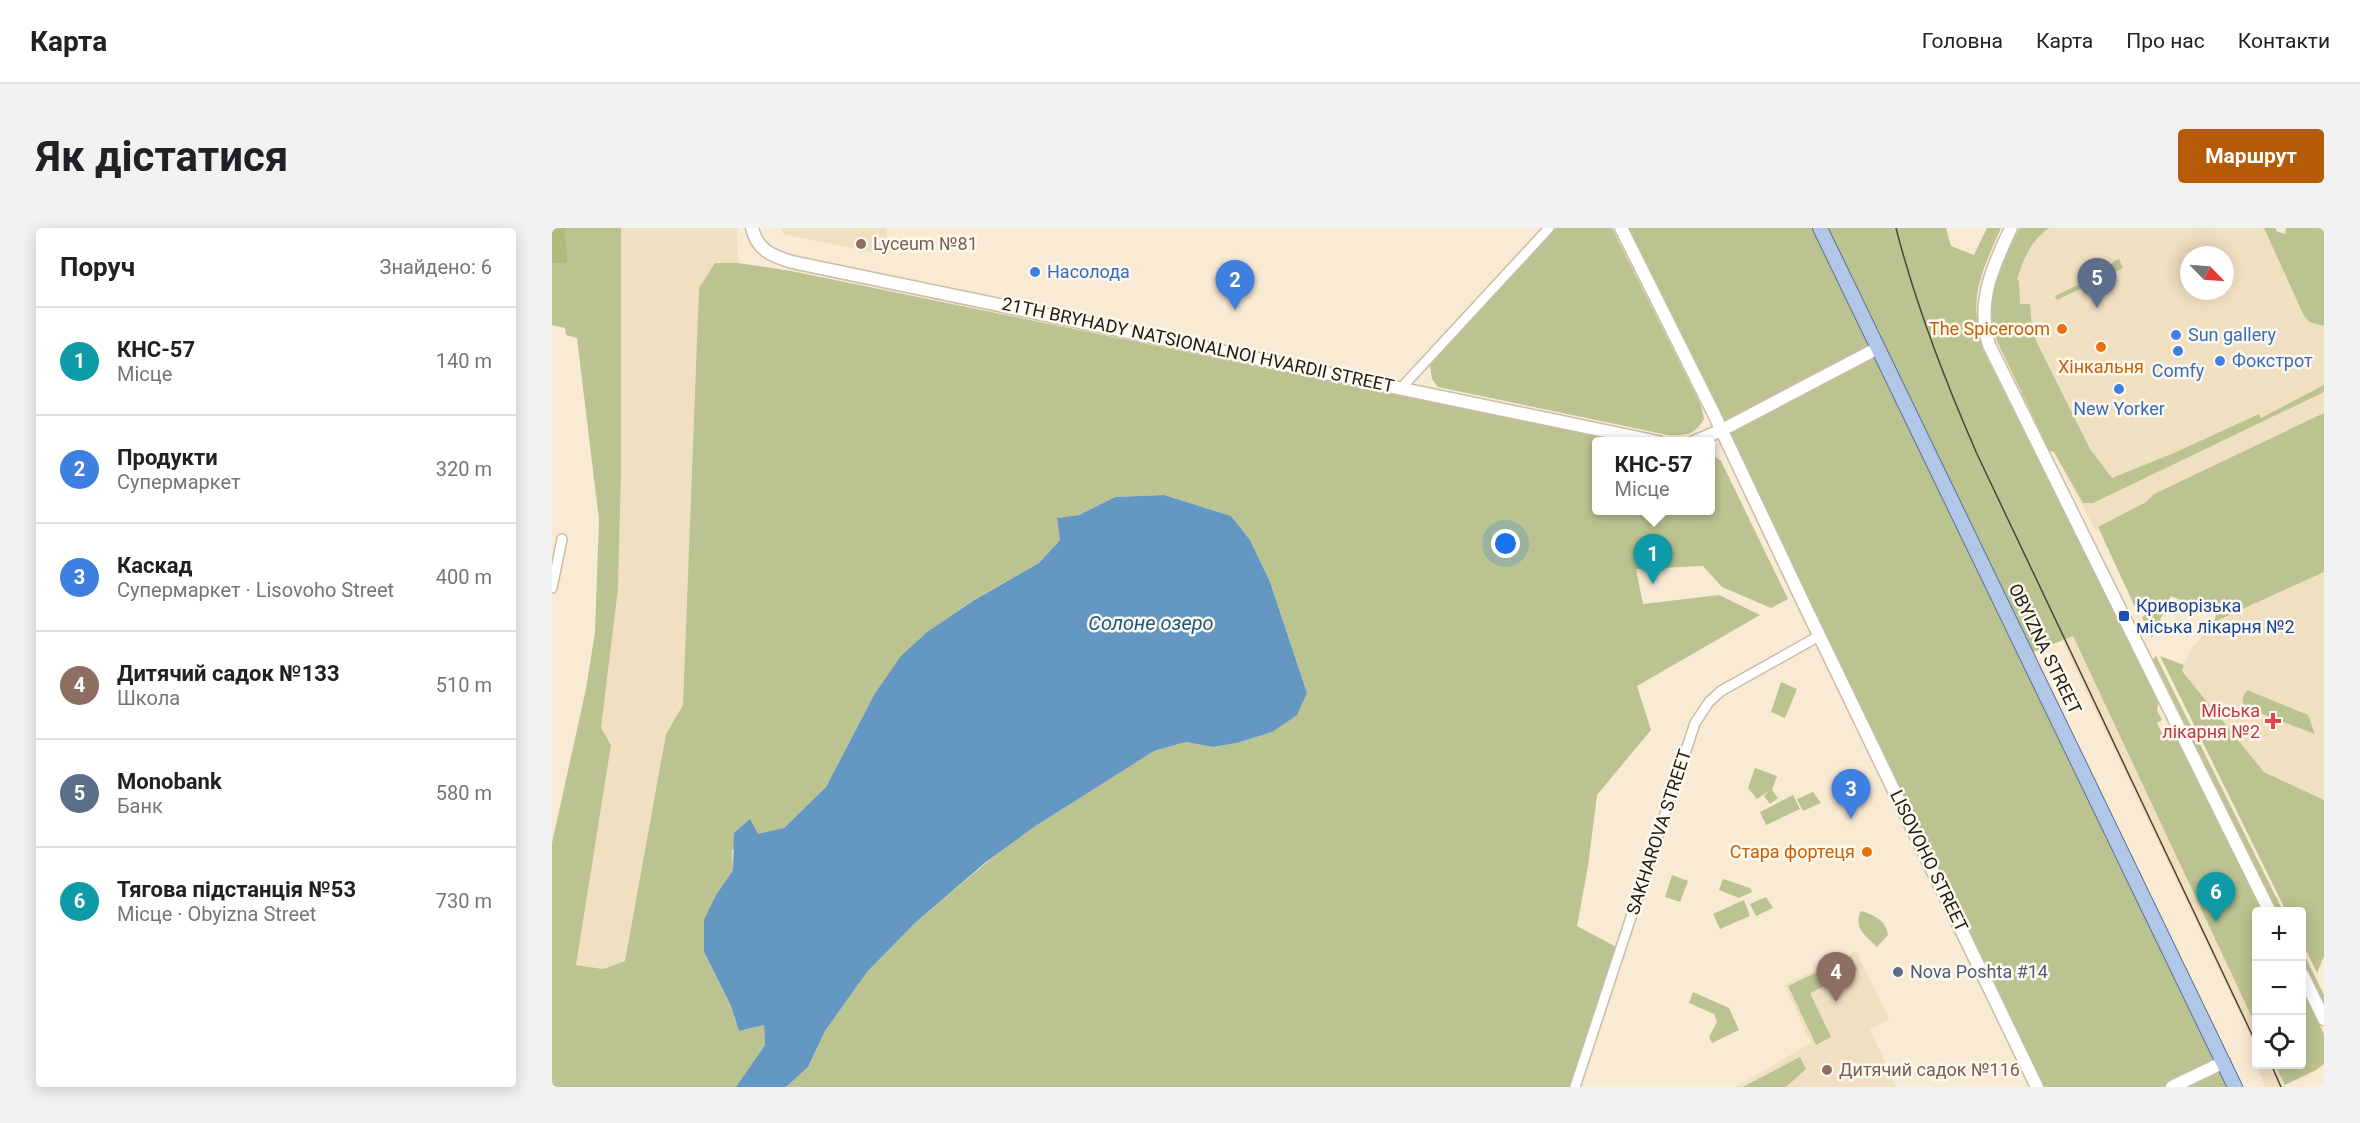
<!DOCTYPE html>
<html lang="uk">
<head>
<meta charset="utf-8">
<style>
  body { margin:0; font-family:Roboto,sans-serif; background:#f2f2f2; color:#202124 }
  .controls { position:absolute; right:18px; bottom:18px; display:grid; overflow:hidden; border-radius:6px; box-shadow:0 3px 15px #0003 }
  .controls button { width:54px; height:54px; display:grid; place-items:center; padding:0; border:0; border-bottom:2px solid #e0e0e0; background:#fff; color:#202124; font:30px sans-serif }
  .compass { position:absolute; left:1628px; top:18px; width:54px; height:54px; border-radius:50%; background:#fff; box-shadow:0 3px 15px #0003; rotate:115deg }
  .you { position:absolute; left:954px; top:316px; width:21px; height:21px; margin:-15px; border:4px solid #fff; border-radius:50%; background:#1a73e8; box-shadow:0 0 0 9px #1a73e833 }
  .badge { display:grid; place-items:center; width:39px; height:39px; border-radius:50%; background:#b75a05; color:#fff; font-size:20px; font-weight:700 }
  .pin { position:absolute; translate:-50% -50px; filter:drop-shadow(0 2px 3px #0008) }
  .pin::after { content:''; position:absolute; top:32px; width:21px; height:18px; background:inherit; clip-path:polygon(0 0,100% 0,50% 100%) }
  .popup { position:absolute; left:1040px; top:209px; width:123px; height:78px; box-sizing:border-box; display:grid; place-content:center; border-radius:6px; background:#fff; filter:drop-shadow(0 2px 4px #0005); font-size:20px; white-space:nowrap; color:#757577 }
  .popup b { font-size:22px; color:#202124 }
  .popup::after { content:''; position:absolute; left:50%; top:100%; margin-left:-12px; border:12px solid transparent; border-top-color:#fff }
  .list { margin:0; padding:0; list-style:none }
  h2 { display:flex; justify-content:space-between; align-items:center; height:78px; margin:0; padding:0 24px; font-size:26px }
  h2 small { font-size:20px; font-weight:400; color:#757577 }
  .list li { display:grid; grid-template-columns:39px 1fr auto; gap:18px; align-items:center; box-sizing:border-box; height:108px; padding:0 24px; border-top:2px solid #e0e0e0 }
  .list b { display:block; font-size:22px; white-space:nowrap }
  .list p { margin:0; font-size:20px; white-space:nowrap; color:#757577 }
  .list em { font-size:20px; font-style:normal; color:#757577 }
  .icon { flex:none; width:33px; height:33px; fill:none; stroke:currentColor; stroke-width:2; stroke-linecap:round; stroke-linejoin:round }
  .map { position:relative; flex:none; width:1772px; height:859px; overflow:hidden; border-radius:6px }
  header { display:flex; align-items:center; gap:36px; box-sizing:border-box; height:84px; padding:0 30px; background:#fff; border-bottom:2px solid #e0e0e0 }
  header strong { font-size:28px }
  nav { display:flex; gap:33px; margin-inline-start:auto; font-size:21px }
  .intro { display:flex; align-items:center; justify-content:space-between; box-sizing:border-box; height:144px; padding:0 36px }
  h1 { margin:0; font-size:42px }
  .button { padding:15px 27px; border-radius:6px; background:#b75a05; color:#fff; font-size:21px; font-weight:700 }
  main { display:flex; gap:36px; padding:0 36px }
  aside { flex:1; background:#fff; border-radius:6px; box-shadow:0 3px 15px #0003 }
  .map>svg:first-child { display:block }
  .built { fill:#f1dfc1; fill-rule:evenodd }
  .green { fill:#bbc390 }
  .forest { fill:#b0ba7c }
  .water { fill:#6497c2 }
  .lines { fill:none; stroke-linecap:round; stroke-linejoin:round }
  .street-casing { stroke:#cabca6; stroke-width:12 }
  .secondary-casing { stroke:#cabca6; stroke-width:15 }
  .primary-casing { stroke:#5c7293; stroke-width:16 }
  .street { stroke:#fff; stroke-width:9 }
  .secondary { stroke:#fff; stroke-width:12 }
  .primary { stroke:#b1c7e8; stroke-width:14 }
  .tram { stroke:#4c453a; stroke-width:1.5 }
  .education-dot { fill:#8d6e63; stroke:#fef9ef; stroke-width:2 }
  .shop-dot { fill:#3f7fe0; stroke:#fef9ef; stroke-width:2 }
  .food-dot { fill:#e8710a; stroke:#fef9ef; stroke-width:2 }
  .transit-dot { fill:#1a4fb4; stroke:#fef9ef; stroke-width:2 }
  .health-dot { fill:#e0444e; stroke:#fef9ef; stroke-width:2 }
  .service-dot { fill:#5c6f8a; stroke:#fef9ef; stroke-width:2 }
  .labels { text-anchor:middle; stroke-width:5; stroke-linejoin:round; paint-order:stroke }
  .education-label { font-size:18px; fill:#785e54; stroke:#fef9ef; text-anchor:start }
  .shop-label { font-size:18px; fill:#366cbe; stroke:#fef9ef; text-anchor:start }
  .food-label { font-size:18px; fill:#c56008; stroke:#fef9ef; text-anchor:end }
  .street-label { font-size:18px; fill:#1f1a12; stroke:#fef9ef }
  .transit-label { font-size:18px; fill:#164399; stroke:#fef9ef; text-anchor:start }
  .health-label { font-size:18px; fill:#be3a42; stroke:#fef9ef; text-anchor:end }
  .service-label { font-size:18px; fill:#4e5e75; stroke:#fef9ef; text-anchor:start }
  .water-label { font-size:20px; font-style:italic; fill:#1c5680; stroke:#fef9ef }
</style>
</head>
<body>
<header>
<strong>Карта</strong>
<nav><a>Головна</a><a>Карта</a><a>Про нас</a><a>Контакти</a></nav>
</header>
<div class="intro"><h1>Як дістатися</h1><a class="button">Маршрут</a></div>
<main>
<aside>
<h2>Поруч<small>Знайдено: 6</small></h2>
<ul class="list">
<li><span class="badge" style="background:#0f9aa8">1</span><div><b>КНС-57</b><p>Місце</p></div><em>140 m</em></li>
<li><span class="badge" style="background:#3f7fe0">2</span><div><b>Продукти</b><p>Супермаркет</p></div><em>320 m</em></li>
<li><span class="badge" style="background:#3f7fe0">3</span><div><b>Каскад</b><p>Супермаркет · Lisovoho Street</p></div><em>400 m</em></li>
<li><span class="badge" style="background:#8d6e63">4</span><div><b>Дитячий садок №133</b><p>Школа</p></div><em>510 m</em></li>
<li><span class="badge" style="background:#5c6f8a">5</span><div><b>Monobank</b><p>Банк</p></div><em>580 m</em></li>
<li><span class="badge" style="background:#0f9aa8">6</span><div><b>Тягова підстанція №53</b><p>Місце · Obyizna Street</p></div><em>730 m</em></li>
</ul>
</aside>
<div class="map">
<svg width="1772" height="859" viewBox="0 0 1772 859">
  <rect width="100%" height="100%" fill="#f9ead3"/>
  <path class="built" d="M 69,0 L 185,0 L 186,35 L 163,35 L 147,60 L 131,477 L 114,506 L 73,733 L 51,741 L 23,737 L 59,517 L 49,500 L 66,361 L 69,243 Z
    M 230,0 L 335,0 L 334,27 L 231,6 Z
    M 1465,0 L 1712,0 L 1752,88 L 1772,98 L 1772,185 L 1602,266 L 1594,274 L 1546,299 L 1545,305 L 1502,225 L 1497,223 L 1440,104 L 1437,83 L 1453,21 ZM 1637,27 L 1673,27 L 1673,63 L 1637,63 Z
    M 1402,186 L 1521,408 L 1704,798 L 1704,835 L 1700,811 Z
    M 1772,344 L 1772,572 L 1712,544 L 1630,443 L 1639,421 L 1662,394 Z
    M 1304,723 L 1337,791 L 1318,801 L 1344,859 L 1184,859 L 1259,815 L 1232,757 Z
    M 1705,837 L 1723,837 L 1734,859 L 1713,859 Z"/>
  <path class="green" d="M 13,0 L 69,0 L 69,243 L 66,361 L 49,500 L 59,517 L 24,737 L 51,741 L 73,733 L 114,506 L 131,477 L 147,60 L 163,35 L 186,35 L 239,43 L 1069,213 L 1044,214 L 1044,282 L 1158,282 L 1158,225 L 1169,233 L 1236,371 L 1219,380 L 1170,359 L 1151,338 L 1084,341 L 1091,376 L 1167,367 L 1208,387 L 1085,458 L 1099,502 L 1045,567 L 1036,638 L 1025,698 L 1068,721 L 1023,859 L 234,859 L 256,839 L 273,803 L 315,744 L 363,695 L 440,630 L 482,599 L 602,523 L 634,514 L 661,519 L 685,515 L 720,504 L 755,465 L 718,354 L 698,312 L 679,288 L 612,267 L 563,269 L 527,287 L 505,290 L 508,312 L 487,335 L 421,372 L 369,409 L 322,467 L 274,559 L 232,600 L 205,607 L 180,622 L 181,642 L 164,667 L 152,696 L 152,724 L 179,778 L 187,803 L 212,797 L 213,817 L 184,859 L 0,859 L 0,615 L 34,461 L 43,404 L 47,292 L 25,110 L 14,107 L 13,100 L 0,97 L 0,35 L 14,35 Z
    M 1004,0 L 1060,0 L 1149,177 L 1152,191 C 1143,207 1133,208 1116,207 L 886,159 L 880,151 L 878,137 Z
    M 1069,0 L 1394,0 L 1399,18 L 1422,27 L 1435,0 L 1449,0 C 1426,51 1414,77 1436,132 L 1527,311 L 1607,474 L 1605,482 L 1610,492 L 1605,495 L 1610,505 L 1616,502 L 1617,506 L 1623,508 L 1711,683 L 1704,684 L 1704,798 L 1521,408 L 1476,426 L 1683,859 L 1485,859 Z
    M 1468,0 L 1497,0 C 1478,13 1471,32 1465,52 L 1467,53 L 1468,76 L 1478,76 L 1480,99 L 1485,115 L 1538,221 L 1560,250 L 1622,225 L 1707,186 L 1709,190 L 1772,157 L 1772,164 L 1541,275 L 1531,275 L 1502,224 L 1497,222 L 1445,113 L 1439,94 L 1439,75 L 1444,47 Z
    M 1712,0 L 1724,0 L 1724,3 L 1733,6 L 1734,0 L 1772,0 L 1772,98 L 1758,94 L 1752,88 Z
    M 1567,31 L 1571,40 L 1556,47 L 1554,43 L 1562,33 Z
    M 1536,52 L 1538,56 L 1505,72 L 1503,68 Z
    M 1772,185 L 1772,344 L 1662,394 L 1664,387 L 1619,368 L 1600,410 L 1590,389 L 1595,386 L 1590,376 L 1583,379 L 1546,299 L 1594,274 L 1602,266 Z
    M 1604,428 L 1731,683 L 1725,683 L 1601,431 Z
    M 1608,428 L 1632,437 L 1630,443 L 1712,544 L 1772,572 L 1772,728 L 1765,745 L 1750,714 L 1750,684 L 1734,683 Z
    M 1229,454 L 1245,461 L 1233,490 L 1219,484 Z
    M 1695,462 L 1756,487 L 1763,506 L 1695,480 C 1688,474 1690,470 1695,462 Z
    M 1203,540 L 1225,548 L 1220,562 L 1226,570 L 1218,576 L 1212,568 L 1217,563 L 1205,571 L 1196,560 Z
    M 1261,564 L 1269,575 L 1251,583 L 1245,571 Z
    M 1241,567 L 1248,581 L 1214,597 L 1208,584 Z
    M 1120,647 L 1136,653 L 1128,674 L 1113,669 Z
    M 1171,651 L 1198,660 L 1200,664 L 1187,670 L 1167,662 Z
    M 1214,669 L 1221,680 L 1204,688 L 1198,676 Z
    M 1192,672 L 1198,688 L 1168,701 L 1161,686 Z
    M 1309,683 C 1322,687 1334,692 1336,707 L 1325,719 C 1313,707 1301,700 1309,683 Z
    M 1750,722 L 1772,767 L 1772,778 L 1750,733 Z
    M 1299,728 L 1306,742 L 1258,765 L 1279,809 L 1264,817 L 1236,758 Z
    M 1750,761 L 1772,806 L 1772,836 L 1764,842 L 1733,857 L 1723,837 L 1750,836 Z
    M 1141,764 L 1177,780 L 1187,802 L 1160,815 L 1157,809 L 1165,794 L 1162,786 L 1137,775 Z
    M 1248,829 L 1254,841 L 1234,859 L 1191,859 Z"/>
  <path class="forest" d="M 0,0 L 13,0 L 15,35 L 0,35 Z"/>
  <path class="water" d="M 612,267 L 679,288 L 698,312 L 718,354 L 755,465 L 745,487 L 720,504 L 685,515 L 661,519 L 634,514 L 602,523 L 482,599 L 434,634 L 363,695 L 315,744 L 273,803 L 256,839 L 234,859 L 184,859 L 213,817 L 212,797 L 187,803 L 179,778 L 152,724 L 152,692 L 164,667 L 181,642 L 182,605 L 198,591 L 206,606 L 232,600 L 274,559 L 322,467 L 349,428 L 374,405 L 422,372 L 487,335 L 508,312 L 505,290 L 527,287 L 563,269 Z"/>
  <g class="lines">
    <g class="street-casing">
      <path id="street" d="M 850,159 L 997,0
        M 0,360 L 10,311
        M 1023,859 L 1143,495 L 1157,474 L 1169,463 L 1267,408"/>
    </g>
    <g class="secondary-casing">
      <path id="secondary" d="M 200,0 C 205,22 220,28 240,34 L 1106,214
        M 1069,0 L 1161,184 L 1251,374 L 1485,859
        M 1459,0 C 1441,38 1424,74 1437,117 L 1718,684
        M 1142,214 L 1170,202 L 1326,120
        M 1750,746 L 1772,791
        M 1620,859 L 1672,834"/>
    </g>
    <g class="primary-casing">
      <path id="primary" d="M 1268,0 L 1683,859"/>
    </g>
    <use href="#street" class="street"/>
    <use href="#secondary" class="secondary"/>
    <use href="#primary" class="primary"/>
    <path class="tram" d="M 1344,0 C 1364,78 1393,153 1425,226 L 1704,815
      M 1719,836 L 1729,859"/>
  </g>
  <g class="education-dot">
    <circle cx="309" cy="16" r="6"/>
    <circle cx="1275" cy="842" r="6"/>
  </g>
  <g class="shop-dot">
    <circle cx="483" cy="44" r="6"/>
    <circle cx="1624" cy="107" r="6"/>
    <circle cx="1626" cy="123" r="6"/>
    <circle cx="1668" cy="133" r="6"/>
    <circle cx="1567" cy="161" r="6"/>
  </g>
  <g class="food-dot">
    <circle cx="1510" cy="101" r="6"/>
    <circle cx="1549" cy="119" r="6"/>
    <circle cx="1315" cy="624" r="6"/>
  </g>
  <rect class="transit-dot" x="1566" y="382" width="12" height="12" rx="3"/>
  <path class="health-dot" d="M1718 484h6v6h6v6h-6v6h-6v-6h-6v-6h6z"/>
  <circle class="service-dot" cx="1346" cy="744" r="6"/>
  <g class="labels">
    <g class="education-label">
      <text x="321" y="22">Lyceum №81</text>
      <text x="1287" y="848">Дитячий садок №116</text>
    </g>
    <g class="shop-label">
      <text x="495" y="50">Насолода</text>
      <text x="1636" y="113">Sun gallery</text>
      <text x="1680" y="139">Фокстрот</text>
      <text x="1626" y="149" text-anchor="middle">Comfy</text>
      <text x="1567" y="187" text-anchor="middle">New Yorker</text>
    </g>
    <g class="food-label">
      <text x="1498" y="107">The Spiceroom</text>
      <text x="1549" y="145" text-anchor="middle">Хінкальня</text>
      <text x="1303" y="630">Стара фортеця</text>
    </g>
    <g class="street-label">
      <text transform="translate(646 117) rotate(12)" y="6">21TH BRYHADY NATSIONALNOI HVARDII STREET</text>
      <text transform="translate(1493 421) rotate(64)" y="6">OBYIZNA STREET</text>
      <text transform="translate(1107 604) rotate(-72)" y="6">SAKHAROVA STREET</text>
      <text transform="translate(1377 633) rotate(64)" y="6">LISOVOHO STREET</text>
    </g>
    <g class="transit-label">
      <text x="1584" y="384">Криворізька<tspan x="1584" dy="21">міська лікарня №2</tspan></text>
    </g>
    <g class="health-label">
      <text x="1708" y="489">Міська<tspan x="1708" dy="21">лікарня №2</tspan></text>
    </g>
    <g class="service-label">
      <text x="1358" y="750">Nova Poshta #14</text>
    </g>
    <g class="water-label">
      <text x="599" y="402">Солоне озеро</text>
    </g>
  </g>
</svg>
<div class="controls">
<button>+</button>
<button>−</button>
<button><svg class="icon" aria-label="locate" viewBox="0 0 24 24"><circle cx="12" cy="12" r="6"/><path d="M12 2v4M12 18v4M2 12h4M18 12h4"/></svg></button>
</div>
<svg class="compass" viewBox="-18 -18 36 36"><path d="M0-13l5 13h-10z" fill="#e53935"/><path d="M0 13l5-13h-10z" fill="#757577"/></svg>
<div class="you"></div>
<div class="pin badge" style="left:1101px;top:356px;background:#0f9aa8">1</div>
<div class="popup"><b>КНС-57</b>Місце</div>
<div class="pin badge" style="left:683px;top:82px;background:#3f7fe0">2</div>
<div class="pin badge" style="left:1299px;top:591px;background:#3f7fe0">3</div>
<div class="pin badge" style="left:1284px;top:774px;background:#8d6e63">4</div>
<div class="pin badge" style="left:1545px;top:80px;background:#5c6f8a">5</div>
<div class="pin badge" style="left:1664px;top:694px;background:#0f9aa8">6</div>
</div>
</main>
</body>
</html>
